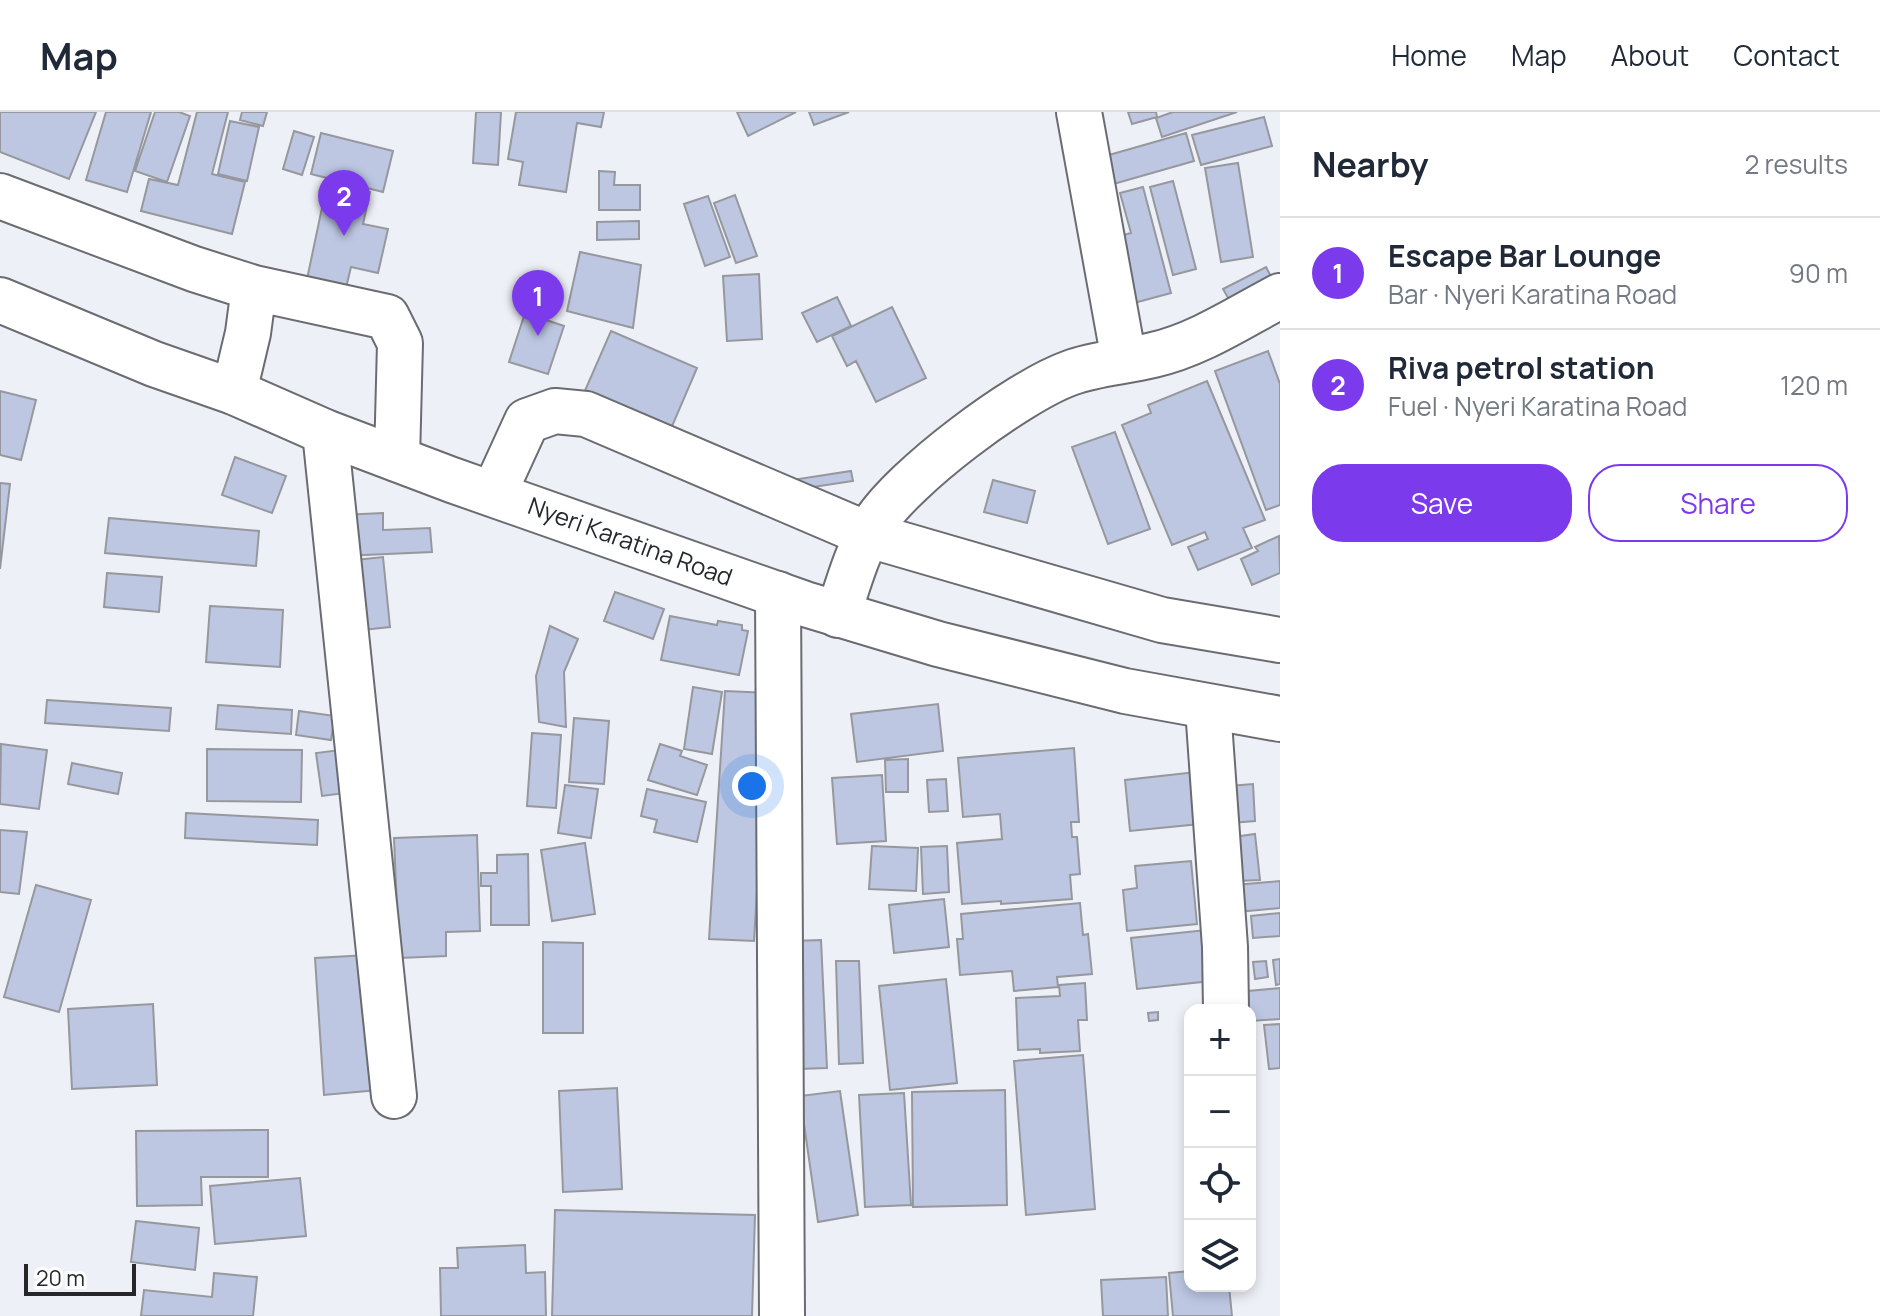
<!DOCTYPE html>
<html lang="en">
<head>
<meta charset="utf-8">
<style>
  body { margin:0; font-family:Manrope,sans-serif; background:#f6f6f7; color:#1f2937 }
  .controls { position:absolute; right:24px; bottom:24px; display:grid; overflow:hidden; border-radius:16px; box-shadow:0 4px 12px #0003 }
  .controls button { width:72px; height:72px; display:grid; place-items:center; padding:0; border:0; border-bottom:2px solid #e0e1e3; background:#fff; color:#1f2937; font:40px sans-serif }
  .scale { position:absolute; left:24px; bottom:20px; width:112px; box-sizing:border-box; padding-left:8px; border:4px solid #27272a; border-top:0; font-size:22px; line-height:28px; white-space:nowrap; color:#27272a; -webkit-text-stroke:6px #fdfeff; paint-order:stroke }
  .you { position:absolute; left:752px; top:674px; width:28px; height:28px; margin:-20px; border:6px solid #fff; border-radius:50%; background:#1a73e8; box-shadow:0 0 0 12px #1a73e833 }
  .badge { display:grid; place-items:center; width:52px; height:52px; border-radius:50%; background:#7c3aed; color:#fff; font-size:26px; font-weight:700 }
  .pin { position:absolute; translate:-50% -66px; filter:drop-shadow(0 2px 4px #0008) }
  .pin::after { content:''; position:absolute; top:42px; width:28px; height:24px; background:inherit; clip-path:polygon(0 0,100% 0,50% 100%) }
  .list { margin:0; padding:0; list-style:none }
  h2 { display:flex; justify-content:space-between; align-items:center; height:104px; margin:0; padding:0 32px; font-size:34px }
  h2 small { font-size:26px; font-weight:400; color:#747a83 }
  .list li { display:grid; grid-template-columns:52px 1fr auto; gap:24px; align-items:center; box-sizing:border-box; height:112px; padding:0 32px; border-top:2px solid #e0e1e3 }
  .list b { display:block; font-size:30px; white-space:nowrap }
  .list p { margin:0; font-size:26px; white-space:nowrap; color:#747a83 }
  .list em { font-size:26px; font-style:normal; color:#747a83 }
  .actions { display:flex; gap:16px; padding:24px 32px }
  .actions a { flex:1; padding:18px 0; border:2px solid #7c3aed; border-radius:32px; text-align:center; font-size:28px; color:#7c3aed }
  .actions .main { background:#7c3aed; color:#fff }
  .icon { flex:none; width:44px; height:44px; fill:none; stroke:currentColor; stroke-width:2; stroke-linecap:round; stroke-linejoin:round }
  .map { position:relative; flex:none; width:1280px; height:1204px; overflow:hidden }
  header { display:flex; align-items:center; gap:48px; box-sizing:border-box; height:112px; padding:0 40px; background:#fff; border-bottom:2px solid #e0e1e3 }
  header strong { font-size:38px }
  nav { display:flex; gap:44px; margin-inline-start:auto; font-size:28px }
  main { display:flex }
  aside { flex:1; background:#fff }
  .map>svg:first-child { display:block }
  .building { fill:#bdc7e2; stroke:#96989e; stroke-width:2 }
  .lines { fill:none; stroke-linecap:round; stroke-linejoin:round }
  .minor-casing { stroke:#6a6c71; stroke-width:48 }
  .highway-casing { stroke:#6a6c71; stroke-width:48 }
  .minor { stroke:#fff; stroke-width:44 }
  .highway { stroke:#fff; stroke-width:44 }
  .labels { text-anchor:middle; stroke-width:8; stroke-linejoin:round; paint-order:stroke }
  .street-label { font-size:24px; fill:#27272a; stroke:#fdfeff }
</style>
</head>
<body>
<header>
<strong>Map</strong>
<nav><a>Home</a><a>Map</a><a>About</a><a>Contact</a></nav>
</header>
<main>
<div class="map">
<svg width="1280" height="1204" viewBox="0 0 1280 1204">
  <rect width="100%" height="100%" fill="#eef0f7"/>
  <path class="building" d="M 0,0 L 96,0 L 69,67 L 0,40 Z
    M 106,0 L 151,0 L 127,80 L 86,68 Z
    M 155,0 L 179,0 L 190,4 L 167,70 L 135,59 Z
    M 197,0 L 228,0 L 212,62 L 245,70 L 232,122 L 141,99 L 149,67 L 178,73 Z
    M 242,0 L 267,0 L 263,14 L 240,8 Z
    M 476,0 L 501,0 L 498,53 L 473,51 Z
    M 516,0 L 604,0 L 601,15 L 577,11 L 566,80 L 519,73 L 523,50 L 508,47 Z
    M 737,0 L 796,0 L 748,24 Z
    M 809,0 L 849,0 L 814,13 Z
    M 1128,0 L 1156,0 L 1157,5 L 1132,12 Z
    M 1173,0 L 1237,0 L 1162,25 L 1156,6 Z
    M 1264,5 L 1272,34 L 1201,53 L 1192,23 Z
    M 230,9 L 259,15 L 247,69 L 218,62 Z
    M 294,19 L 314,25 L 302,63 L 283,57 Z
    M 321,21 L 393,39 L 383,80 L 311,62 Z
    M 1186,21 L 1194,49 L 1110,73 L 1102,45 Z
    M 1238,51 L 1253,145 L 1221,150 L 1205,56 Z
    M 599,59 L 615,60 L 614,73 L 640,73 L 640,98 L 599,98 Z
    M 1173,69 L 1196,157 L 1173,163 L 1150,75 Z
    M 327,72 L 370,80 L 363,112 L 388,117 L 378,161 L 351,155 L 345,180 L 306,172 Z
    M 1143,75 L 1171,181 L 1134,191 L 1116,125 L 1131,121 L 1120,81 Z
    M 735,83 L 757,144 L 736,151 L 714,91 Z
    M 708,84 L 730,145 L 705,154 L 684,92 Z
    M 639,109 L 639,127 L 597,128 L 597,110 Z
    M 580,140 L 641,153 L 633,216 L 567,199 Z
    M 1266,155 L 1277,176 L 1235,198 L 1223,177 Z
    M 759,162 L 762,227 L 727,229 L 723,164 Z
    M 837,185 L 851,214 L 817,230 L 802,201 Z
    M 892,195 L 926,266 L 876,290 L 856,249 L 847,254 L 832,224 Z
    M 525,201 L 564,214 L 548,262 L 509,250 Z
    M 611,219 L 697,256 L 667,326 L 580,290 Z
    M 1268,239 L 1280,272 L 1280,393 L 1266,398 L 1215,259 Z
    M 1207,269 L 1265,408 L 1243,416 L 1252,436 L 1198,458 L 1188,435 L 1208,427 L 1205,420 L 1172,433 L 1122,313 L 1151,301 L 1148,293 Z
    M 0,279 L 36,288 L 21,348 L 0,343 Z
    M 1115,320 L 1150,417 L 1108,432 L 1072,335 Z
    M 235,345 L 286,364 L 272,401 L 222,383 Z
    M 851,359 L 853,369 L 793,378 L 792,368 Z
    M 993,368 L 1035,379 L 1027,411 L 984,400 Z
    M 0,371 L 10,372 L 0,457 Z
    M 383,401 L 383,418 L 430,416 L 432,440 L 342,444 L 340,403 Z
    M 109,406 L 259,419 L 256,454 L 105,441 Z
    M 1279,424 L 1280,461 L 1252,473 L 1241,447 L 1258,439 L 1255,435 Z
    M 383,445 L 390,515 L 353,519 L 346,449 Z
    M 107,461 L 162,465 L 159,500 L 104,495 Z
    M 615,480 L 664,497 L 653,527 L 604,509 Z
    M 210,494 L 283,498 L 280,555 L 206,550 Z
    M 670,504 L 717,513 L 718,509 L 742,513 L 742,518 L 748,519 L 739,563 L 661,548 Z
    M 550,514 L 578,527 L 564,560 L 566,615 L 539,610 L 536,564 Z
    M 693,575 L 722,580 L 712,642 L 684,637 Z
    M 725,579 L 769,581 L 754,829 L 709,827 Z
    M 47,588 L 171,596 L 169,619 L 45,611 Z
    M 938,592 L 943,639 L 857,650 L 851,602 Z
    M 218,593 L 292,598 L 291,622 L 216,617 Z
    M 299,599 L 335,604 L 331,628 L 296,623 Z
    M 574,606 L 609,609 L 604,672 L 569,670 Z
    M 532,621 L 561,623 L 556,696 L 527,694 Z
    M 1,632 L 47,638 L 39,697 L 0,692 Z
    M 660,632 L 682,639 L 680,644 L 707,653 L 697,683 L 648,668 Z
    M 1074,636 L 1079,710 L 1071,710 L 1072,725 L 1077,725 L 1080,762 L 1070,763 L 1072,787 L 1001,792 L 1001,789 L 962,792 L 957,731 L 1002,727 L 1000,702 L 963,705 L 958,646 Z
    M 207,637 L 302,638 L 301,690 L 207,689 Z
    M 340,638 L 346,681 L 322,684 L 316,641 Z
    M 908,647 L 908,680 L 886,680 L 885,648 Z
    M 72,651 L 122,661 L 118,682 L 68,672 Z
    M 1205,659 L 1210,711 L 1130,719 L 1125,668 Z
    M 882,663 L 886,729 L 837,732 L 832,666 Z
    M 946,667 L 948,699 L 929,700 L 927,668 Z
    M 1253,672 L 1255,709 L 1231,711 L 1229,674 Z
    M 565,673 L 598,677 L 591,726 L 558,721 Z
    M 647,677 L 706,690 L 697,730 L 654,720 L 657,708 L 641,704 Z
    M 186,701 L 318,708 L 317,733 L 185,726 Z
    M 0,718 L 27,720 L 19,782 L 0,780 Z
    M 1255,722 L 1260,768 L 1237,769 L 1233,725 Z
    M 477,723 L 480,819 L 446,820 L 446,844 L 399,846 L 394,726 Z
    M 585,731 L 595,802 L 552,809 L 541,738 Z
    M 872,734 L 918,736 L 916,779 L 869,777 Z
    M 947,734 L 949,780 L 923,782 L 921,735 Z
    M 528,742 L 529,813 L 491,813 L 491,774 L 481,774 L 481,761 L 497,761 L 497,743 Z
    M 1191,749 L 1197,812 L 1127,819 L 1123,778 L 1137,776 L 1135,754 Z
    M 1280,769 L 1280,796 L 1238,800 L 1235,773 Z
    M 36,773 L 91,788 L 59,900 L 4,885 Z
    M 944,787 L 949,835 L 894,841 L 889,793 Z
    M 1080,791 L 1083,823 L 1088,822 L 1092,862 L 1057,865 L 1058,875 L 1014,879 L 1012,859 L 960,863 L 957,827 L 963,827 L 961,802 Z
    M 1280,801 L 1280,824 L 1253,826 L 1251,804 Z
    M 1206,818 L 1211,869 L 1137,877 L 1131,826 Z
    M 821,828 L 827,956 L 798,957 L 792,829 Z
    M 543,830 L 583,831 L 583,921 L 543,921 Z
    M 368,843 L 378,978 L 324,983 L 315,846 Z
    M 1280,847 L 1280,872 L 1276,873 L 1273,848 Z
    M 836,849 L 859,849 L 863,951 L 839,952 Z
    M 1266,849 L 1268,865 L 1255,867 L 1253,850 Z
    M 946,867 L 957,971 L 890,978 L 879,874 Z
    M 1085,871 L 1087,908 L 1078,908 L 1080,939 L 1040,941 L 1040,937 L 1018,938 L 1016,886 L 1060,884 L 1059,873 Z
    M 1280,876 L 1280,907 L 1250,909 L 1248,879 Z
    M 153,892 L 157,973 L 72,977 L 68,897 Z
    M 1158,900 L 1158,908 L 1149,909 L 1148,901 Z
    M 1280,912 L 1280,956 L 1269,957 L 1264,913 Z
    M 1083,943 L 1095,1097 L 1026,1103 L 1014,949 Z
    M 617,976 L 622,1077 L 563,1080 L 559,979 Z
    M 1005,978 L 1007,1093 L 913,1095 L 912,980 Z
    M 840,979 L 858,1103 L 818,1110 L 800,984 Z
    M 904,981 L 911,1093 L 865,1095 L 859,983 Z
    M 268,1018 L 268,1065 L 201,1065 L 202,1093 L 137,1094 L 136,1019 Z
    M 300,1066 L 306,1124 L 215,1132 L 210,1074 Z
    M 555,1098 L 755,1103 L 752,1204 L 552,1204 Z
    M 136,1109 L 199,1116 L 195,1158 L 131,1150 Z
    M 525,1133 L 526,1161 L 545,1160 L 546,1204 L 441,1204 L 440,1156 L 458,1156 L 457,1136 Z
    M 1190,1159 L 1190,1174 L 1229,1174 L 1232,1204 L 1173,1204 L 1169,1161 Z
    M 214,1161 L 257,1165 L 253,1204 L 141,1204 L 144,1178 L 212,1185 Z
    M 1166,1165 L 1168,1204 L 1103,1204 L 1101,1168 Z"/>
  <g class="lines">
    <g class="minor-casing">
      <path id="minor" d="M 1079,0 L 1124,248
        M 0,84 L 194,157 L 254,176 L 248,221 L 234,280
        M 254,176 L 387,205 L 400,231 L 397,347
        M 325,320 L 394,984
        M 494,381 L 527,309 L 555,299 L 586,302 L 869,423 L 1162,508 L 1280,528
        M 778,482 L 782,1204
        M 838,503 C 848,473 857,439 874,412 C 904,365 1017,280 1070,261 C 1097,251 1126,250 1153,243 C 1198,233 1240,205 1280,184
        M 1208,596 L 1225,835 L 1226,898"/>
    </g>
    <g class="highway-casing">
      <path id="highway" d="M 0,188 L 154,252 L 234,280 L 325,320 L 452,368 L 805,492 L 938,532 L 1125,579 L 1280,607"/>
    </g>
    <use href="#minor" class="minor"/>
    <use href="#highway" class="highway"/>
  </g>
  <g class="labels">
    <g class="street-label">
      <text transform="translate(630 430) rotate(20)" y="8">Nyeri Karatina Road</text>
    </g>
  </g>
</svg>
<div class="controls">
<button>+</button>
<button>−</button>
<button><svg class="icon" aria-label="locate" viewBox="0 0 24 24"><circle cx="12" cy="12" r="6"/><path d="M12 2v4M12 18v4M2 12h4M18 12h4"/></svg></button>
<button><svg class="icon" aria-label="layers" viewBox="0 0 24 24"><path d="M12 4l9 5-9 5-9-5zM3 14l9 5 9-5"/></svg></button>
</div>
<div class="scale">20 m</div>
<div class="you"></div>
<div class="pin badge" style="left:538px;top:224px">1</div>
<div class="pin badge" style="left:344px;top:124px">2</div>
</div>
<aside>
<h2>Nearby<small>2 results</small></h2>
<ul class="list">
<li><span class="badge">1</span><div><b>Escape Bar Lounge</b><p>Bar · Nyeri Karatina Road</p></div><em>90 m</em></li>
<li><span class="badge">2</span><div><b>Riva petrol station</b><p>Fuel · Nyeri Karatina Road</p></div><em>120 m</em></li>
</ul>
<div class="actions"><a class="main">Save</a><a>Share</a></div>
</aside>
</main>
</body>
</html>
